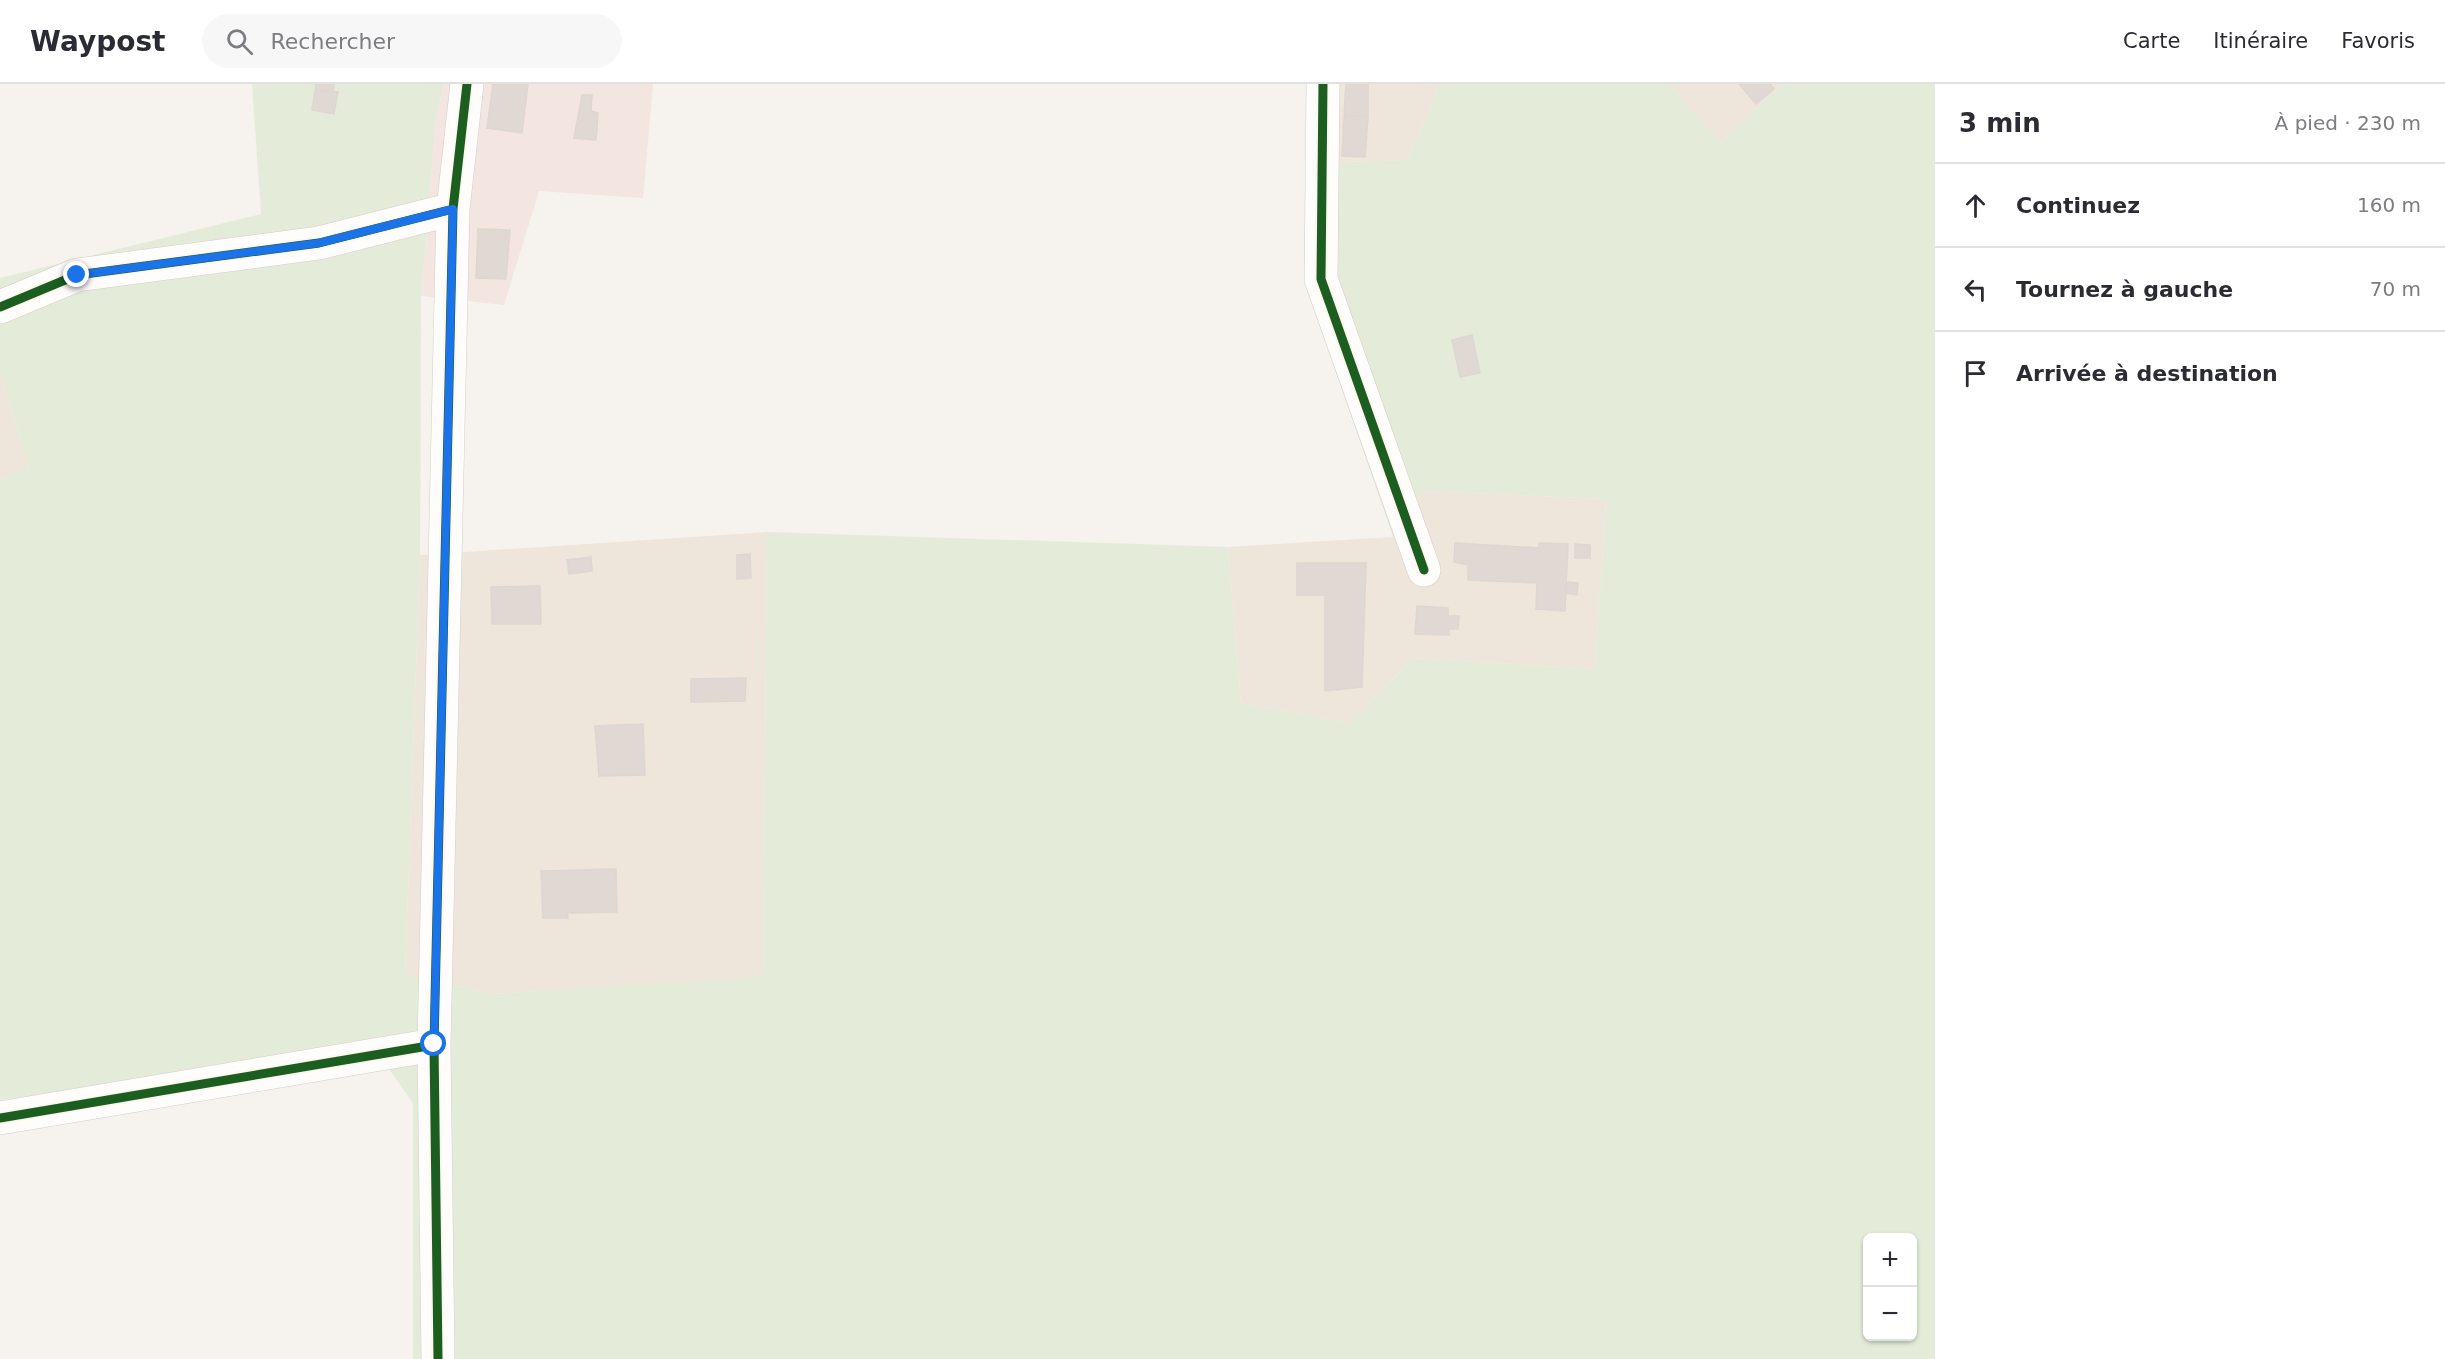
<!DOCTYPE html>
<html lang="fr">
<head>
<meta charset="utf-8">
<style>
  body { margin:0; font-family:"DejaVu Sans",sans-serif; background:#f7f7f7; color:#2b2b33 }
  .controls { position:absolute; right:18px; bottom:18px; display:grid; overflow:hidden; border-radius:9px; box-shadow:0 2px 4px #0004 }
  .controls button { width:54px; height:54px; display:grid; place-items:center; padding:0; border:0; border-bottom:2px solid #e1e1e2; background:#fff; color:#2b2b33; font:30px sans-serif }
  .stop { position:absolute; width:18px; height:18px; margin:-14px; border:4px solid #1a73e8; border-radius:50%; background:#fff }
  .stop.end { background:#1a73e8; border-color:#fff; box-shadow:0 2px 6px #0008 }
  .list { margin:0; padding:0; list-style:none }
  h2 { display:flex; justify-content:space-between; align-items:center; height:78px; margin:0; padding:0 24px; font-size:26px }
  h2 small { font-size:20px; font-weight:400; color:#7c7c81 }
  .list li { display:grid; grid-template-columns:39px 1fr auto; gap:18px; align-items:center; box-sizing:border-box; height:84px; padding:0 24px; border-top:2px solid #e1e1e2 }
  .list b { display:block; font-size:22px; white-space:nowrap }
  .list em { font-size:20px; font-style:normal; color:#7c7c81 }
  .icon { flex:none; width:33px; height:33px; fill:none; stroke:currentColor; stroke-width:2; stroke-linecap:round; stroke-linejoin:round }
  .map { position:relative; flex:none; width:1935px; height:1275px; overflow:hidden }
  header { display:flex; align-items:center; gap:36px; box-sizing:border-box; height:84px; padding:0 30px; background:#fff; border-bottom:2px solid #e1e1e2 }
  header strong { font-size:28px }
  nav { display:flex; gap:33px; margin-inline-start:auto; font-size:21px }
  .search { width:420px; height:54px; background:#f7f7f7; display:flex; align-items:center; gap:15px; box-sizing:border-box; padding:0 21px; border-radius:33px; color:#7c7c81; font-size:22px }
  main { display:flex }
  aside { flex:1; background:#fff }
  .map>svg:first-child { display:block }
  .residential { fill:#eee5db }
  .commercial { fill:#f3e5df }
  .green { fill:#e4ecd9; fill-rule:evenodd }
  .building { fill:#e0d8d3; stroke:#ded6d0; stroke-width:1.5 }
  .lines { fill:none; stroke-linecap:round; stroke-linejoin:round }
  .minor-casing { stroke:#d3cec8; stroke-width:34 }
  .minor { stroke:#fefdfc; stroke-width:33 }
  .cycleway-casing { stroke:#fdf7ef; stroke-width:13 }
  .cycleway { stroke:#1b5e20; stroke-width:9 }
  .route { stroke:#1a73e8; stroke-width:8 }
</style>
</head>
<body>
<header>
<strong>Waypost</strong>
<div class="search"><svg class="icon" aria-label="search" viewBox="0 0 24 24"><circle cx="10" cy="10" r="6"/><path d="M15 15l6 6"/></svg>Rechercher</div>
<nav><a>Carte</a><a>Itinéraire</a><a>Favoris</a></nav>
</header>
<main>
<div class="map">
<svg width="1935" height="1275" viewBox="0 0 1935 1275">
  <rect width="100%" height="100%" fill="#f6f2ed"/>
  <path class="residential" d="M 1313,0 L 1440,0 L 1408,76 L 1306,79 Z
    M 1669,0 L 1783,0 L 1721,59 Z
    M 0,289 L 29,383 L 0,396 Z
    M 1422,407 L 1606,415 L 1595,585 L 1413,574 L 1351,639 L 1241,619 L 1228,463 L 1393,453 Z
    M 767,448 L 763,893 L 492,910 L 405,891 L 420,471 Z"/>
  <path class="commercial" d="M 444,0 L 653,0 L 643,114 L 539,107 L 504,221 L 421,212 L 436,33 Z"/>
  <path class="green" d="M 252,0 L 444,0 L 436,33 L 421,212 L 420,471 L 405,891 L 492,910 L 763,892 L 767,448 L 1228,463 L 1241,619 L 1351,639 L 1413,574 L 1595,585 L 1606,415 L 1422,407 L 1393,453 L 1304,196 L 1306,79 L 1408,76 L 1440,0 L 1669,0 L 1721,59 L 1783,0 L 1935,0 L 1935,1275 L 413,1275 L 413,1019 L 375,965 L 0,1016 L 0,396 L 29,383 L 0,289 L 0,194 L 261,130 ZM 1868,1154 L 1912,1154 L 1912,1252 L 1868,1252 Z"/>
  <path class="building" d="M 316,0 L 334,0 L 333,8 L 315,6 Z
    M 493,0 L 528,0 L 522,49 L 487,44 Z
    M 1346,0 L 1368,0 L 1368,33 L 1344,31 Z
    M 1739,0 L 1770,0 L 1774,5 L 1756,20 Z
    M 315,6 L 338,8 L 334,30 L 312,26 Z
    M 582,11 L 592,11 L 591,27 L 598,29 L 596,56 L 574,54 Z
    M 1344,31 L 1368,33 L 1365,73 L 1342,72 Z
    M 478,145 L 510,146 L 506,195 L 476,194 Z
    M 1472,251 L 1480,289 L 1460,293 L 1452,256 Z
    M 1455,459 L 1539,464 L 1539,459 L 1568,460 L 1565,527 L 1536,525 L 1537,499 L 1468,496 L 1468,481 L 1454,478 Z
    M 1575,460 L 1590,461 L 1590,474 L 1575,474 Z
    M 750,470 L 751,494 L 737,495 L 737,471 Z
    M 591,473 L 592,487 L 569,490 L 567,476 Z
    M 1297,479 L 1366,479 L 1362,603 L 1325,607 L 1325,511 L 1297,511 Z
    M 1566,498 L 1578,499 L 1577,511 L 1565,509 Z
    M 540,502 L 541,540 L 492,540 L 491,503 Z
    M 1417,522 L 1448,524 L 1448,532 L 1459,532 L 1458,545 L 1449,545 L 1449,551 L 1415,550 Z
    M 746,594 L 745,617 L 691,618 L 691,595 Z
    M 643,640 L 645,691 L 599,692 L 595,642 Z
    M 616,785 L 617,828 L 567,829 L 568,834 L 543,834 L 541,787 Z"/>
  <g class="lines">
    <g class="minor-casing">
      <path id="minor" d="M 1323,0 L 1321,195 L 1424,486
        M 0,223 L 77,191 L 319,159 L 453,125
        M 0,1034 L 434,961
        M 438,1275 L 434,961 L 453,125 L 467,0"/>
    </g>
    <use href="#minor" class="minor"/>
    <g class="cycleway-casing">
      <path id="cycleway" d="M 1323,0 L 1321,195 L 1424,486
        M 0,223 L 77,191 L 319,159 L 453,125
        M 0,1034 L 434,961
        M 438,1275 L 434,961 L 453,125 L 467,0"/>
    </g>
    <use href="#cycleway" class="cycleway"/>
  </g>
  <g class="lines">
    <path class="route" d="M 77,191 L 319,159 L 453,125 L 434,960"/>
  </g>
</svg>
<div class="controls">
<button>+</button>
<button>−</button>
</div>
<div class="stop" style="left:434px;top:960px"></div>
<div class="stop end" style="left:77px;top:191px"></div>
</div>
<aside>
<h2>3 min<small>À pied · 230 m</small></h2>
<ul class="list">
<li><svg class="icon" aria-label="ahead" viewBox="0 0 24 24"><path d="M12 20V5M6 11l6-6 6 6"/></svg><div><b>Continuez</b></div><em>160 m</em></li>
<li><svg class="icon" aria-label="left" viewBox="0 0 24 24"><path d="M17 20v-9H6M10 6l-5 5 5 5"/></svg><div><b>Tournez à gauche</b></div><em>70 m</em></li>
<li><svg class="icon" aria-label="arrive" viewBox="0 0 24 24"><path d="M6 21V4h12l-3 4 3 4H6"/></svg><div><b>Arrivée à destination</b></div></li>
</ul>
</aside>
</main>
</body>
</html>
